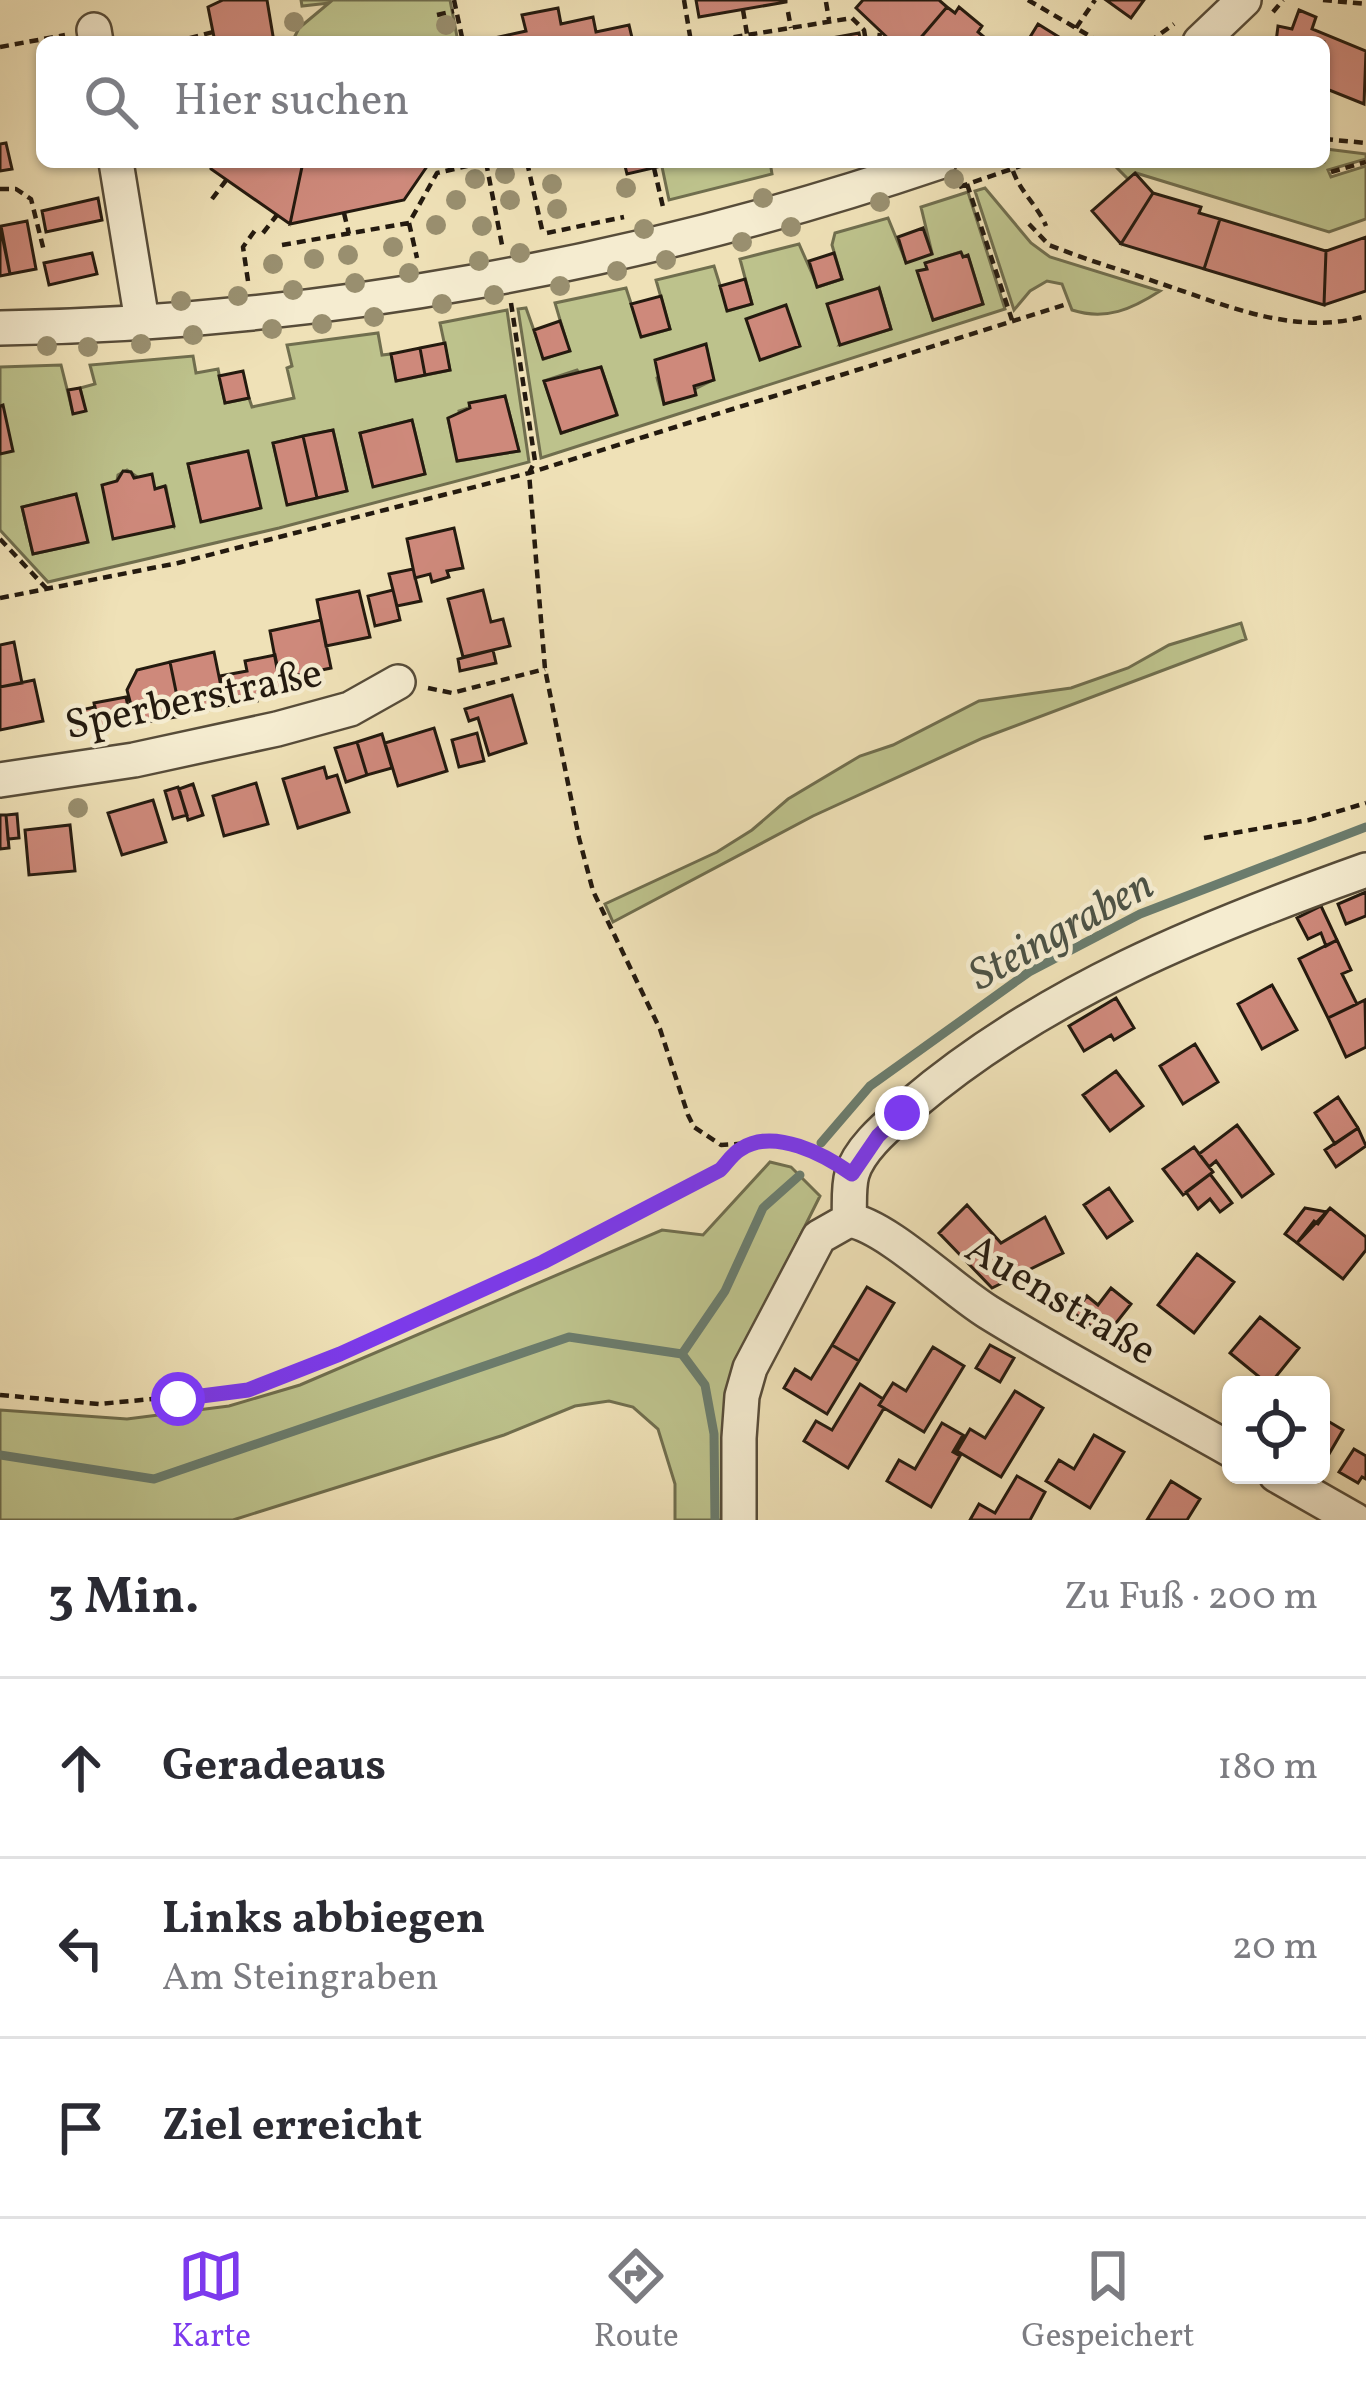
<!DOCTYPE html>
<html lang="de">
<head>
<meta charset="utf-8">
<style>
  body { margin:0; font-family:Vollkorn,serif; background:#f7f7f7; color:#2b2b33 }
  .controls { position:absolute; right:36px; bottom:36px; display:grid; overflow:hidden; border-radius:18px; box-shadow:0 3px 9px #0004 }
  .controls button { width:108px; height:108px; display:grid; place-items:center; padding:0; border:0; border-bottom:3px solid #e1e1e2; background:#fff; color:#2b2b33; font:60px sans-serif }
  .stop { position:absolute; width:36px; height:36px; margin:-27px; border:9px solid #7c3aed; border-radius:50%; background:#fff }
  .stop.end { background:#7c3aed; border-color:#fff; box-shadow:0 3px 12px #0008 }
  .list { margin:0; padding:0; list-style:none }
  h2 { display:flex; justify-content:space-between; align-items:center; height:156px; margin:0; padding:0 48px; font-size:51px }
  h2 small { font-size:39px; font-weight:400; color:#7c7c81 }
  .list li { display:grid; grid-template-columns:78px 1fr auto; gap:36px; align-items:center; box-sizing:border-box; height:180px; padding:0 48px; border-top:3px solid #e1e1e2 }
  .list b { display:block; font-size:45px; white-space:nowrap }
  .list p { margin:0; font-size:39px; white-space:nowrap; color:#7c7c81 }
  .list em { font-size:39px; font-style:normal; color:#7c7c81 }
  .icon { flex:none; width:66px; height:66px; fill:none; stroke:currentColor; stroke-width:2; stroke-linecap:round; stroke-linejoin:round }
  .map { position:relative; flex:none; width:1366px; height:1520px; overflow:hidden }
  .search { position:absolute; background:#fff; box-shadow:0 3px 9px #0004; left:36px; right:36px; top:36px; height:132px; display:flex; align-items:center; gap:30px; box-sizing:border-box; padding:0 42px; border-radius:18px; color:#7c7c81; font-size:45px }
  .sheet { height:696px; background:#fff }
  nav { display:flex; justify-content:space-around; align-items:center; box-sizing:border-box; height:168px; border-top:3px solid #e1e1e2; background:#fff; font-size:33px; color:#7c7c81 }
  nav a { display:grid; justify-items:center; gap:6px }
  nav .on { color:#7c3aed }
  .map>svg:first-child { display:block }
  .green { fill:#bdc28c; stroke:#706e4e; stroke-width:3; fill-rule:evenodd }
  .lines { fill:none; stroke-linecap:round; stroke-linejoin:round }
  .stream { stroke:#6b7c6d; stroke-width:9 }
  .building { fill:#ce897b; stroke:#241a0f; stroke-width:3 }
  .street-casing { stroke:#574c39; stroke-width:38 }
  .path { stroke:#241a0f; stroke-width:4.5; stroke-dasharray:9 6; stroke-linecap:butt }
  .street { stroke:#f5ecd0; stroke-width:33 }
  .tree { fill:#998f6f }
  .route { stroke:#7c3aed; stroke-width:15 }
  .labels { text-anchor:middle; stroke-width:9; stroke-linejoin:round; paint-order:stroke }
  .street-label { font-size:42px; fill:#241a0f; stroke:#f5ecd0 }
  .water-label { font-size:45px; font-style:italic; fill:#4d5346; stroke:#f5ecd0 }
</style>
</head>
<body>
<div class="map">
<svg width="1366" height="1520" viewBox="0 0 1366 1520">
  <rect width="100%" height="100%" fill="#efe1b7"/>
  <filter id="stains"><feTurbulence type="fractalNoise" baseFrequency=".00167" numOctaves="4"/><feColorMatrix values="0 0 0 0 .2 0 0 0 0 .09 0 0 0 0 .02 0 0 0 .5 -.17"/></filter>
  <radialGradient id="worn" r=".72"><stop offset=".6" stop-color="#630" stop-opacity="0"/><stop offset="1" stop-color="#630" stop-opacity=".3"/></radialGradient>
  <path class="green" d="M 301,0 L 450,0 L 458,42 L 292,42 L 299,28 L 329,3 L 302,6 Z
    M 1326,149 L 1366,154 L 1366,159 L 1328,170 L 1331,177 L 1366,166 L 1366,219 L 1329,232 L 1136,173 L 1128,179 L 1113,164 L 1324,162 Z
    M 661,162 L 770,162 L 772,174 L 669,200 Z
    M 985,188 L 1031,243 L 1050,257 L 1160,291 C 1132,309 1106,321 1072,310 L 1062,284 L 1047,281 L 1030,291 L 1014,310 L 975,191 Z
    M 968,192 L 1005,309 L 541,458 L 518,309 L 526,308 L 544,359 L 569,350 L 555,303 L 626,288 L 642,337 L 670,329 L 656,280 L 714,266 L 728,311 L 752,304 L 740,259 L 799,244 L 818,287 L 842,279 L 832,245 L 835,233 L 888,218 L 906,262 L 932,253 L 921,207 ZM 960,252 L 963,257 L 968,256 L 983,304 L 933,320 L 918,272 L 927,269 L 926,263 ZM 879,288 L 891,329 L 840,344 ZM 706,345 L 713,380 L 664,404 L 657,378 ZM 601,367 L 617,414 L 562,433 L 544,381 L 577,370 L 580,374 Z
    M 507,310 L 529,462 L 279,528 L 48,582 L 0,530 L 0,367 L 61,365 L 73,413 L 85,410 L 80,388 L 95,384 L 90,365 L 193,356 L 196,373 L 218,369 L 225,403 L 249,398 L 252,407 L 294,398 L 287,368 L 292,366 L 287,345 L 378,333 L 382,355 L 391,354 L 397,381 L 450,370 L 440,323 ZM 505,396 L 519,451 L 458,461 L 448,419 L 460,416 L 459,411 ZM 412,420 L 425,474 L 373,486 L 360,433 ZM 333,430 L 347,491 L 288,505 L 273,443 ZM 247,451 L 260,508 L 201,521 L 188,464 ZM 127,470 L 155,489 L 166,487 L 173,526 L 117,481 L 118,475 ZM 76,494 L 87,542 L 33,554 L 22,507 Z
    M 1241,623 L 1246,639 L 983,738 L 813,816 L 613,922 L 605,904 L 717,852 L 752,830 L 788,799 L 860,756 L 893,745 L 979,701 L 1071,688 L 1128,668 L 1169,645 Z
    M 770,1162 L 791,1167 L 820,1196 L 747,1342 L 725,1398 L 725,1520 L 675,1520 L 675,1484 L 658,1429 L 633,1407 L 609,1401 L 575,1406 L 504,1435 L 233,1520 L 0,1520 L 0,1410 L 127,1419 L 229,1406 L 300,1385 L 662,1230 L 703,1235 Z"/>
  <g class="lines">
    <path class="stream" d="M 821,1143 L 870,1086 L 1029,972 L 1140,914 L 1366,827
      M 682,1354 L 725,1291 L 763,1208 L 800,1175
      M 0,1455 L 154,1479 L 569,1337 L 682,1354 L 705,1385 L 714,1434 L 715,1520"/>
  </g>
  <path class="building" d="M 223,0 L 267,0 L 274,42 L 215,42 L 208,7 Z
    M 696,0 L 786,0 L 786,2 L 699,17 Z
    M 863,0 L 939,0 L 947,7 L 917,42 L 892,42 L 856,8 Z
    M 1106,0 L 1144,0 L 1131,18 Z
    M 947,7 L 955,13 L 959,7 L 982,26 L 978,32 L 990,42 L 917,42 Z
    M 558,8 L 561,24 L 593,17 L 596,32 L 629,25 L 633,42 L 490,42 L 490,39 L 526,31 L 522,15 Z
    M 1299,10 L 1316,17 L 1312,29 L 1366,51 L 1364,104 L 1324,88 L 1324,42 L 1276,42 L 1278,26 L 1292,29 Z
    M 1038,24 L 1067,42 L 1027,42 Z
    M 859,33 L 861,42 L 810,42 Z
    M 6,143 L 12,169 L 0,171 L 0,144 Z
    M 210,162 L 303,162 L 290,224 L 211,169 Z
    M 303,162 L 430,162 L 404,200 L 290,224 Z
    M 624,162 L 661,162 L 662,166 L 627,174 Z
    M 1135,173 L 1153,193 L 1121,244 L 1092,211 Z
    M 1153,193 L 1201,207 L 1199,213 L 1220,219 L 1204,269 L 1121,244 Z
    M 98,198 L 102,220 L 46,232 L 42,211 Z
    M 1220,219 L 1326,251 L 1324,305 L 1204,269 Z
    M 27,221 L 36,269 L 10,274 L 1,226 Z
    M 0,226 L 10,274 L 0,276 Z
    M 923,228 L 932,254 L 906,263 L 898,237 Z
    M 1366,237 L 1366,291 L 1324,305 L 1326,251 Z
    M 961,252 L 963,257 L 968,255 L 983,304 L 933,320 L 917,271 L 927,269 L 925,263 Z
    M 92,253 L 97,274 L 49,285 L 44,263 Z
    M 834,253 L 842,279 L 817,287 L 809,261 Z
    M 745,279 L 752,304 L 727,311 L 720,286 Z
    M 879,288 L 891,329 L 840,345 L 827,304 Z
    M 661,296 L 670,329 L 641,337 L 631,304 Z
    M 786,305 L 800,346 L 760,360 L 746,319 Z
    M 560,321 L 570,351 L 543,359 L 534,330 Z
    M 445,343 L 450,370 L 425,375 L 420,348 Z
    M 706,344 L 714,380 L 694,386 L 696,395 L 664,404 L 655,360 Z
    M 420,348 L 425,375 L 396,381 L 391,354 Z
    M 601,367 L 617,415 L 561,433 L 544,381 Z
    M 243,371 L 249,398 L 225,403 L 219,376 Z
    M 80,388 L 86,411 L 73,414 L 68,390 Z
    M 505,396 L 519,451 L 457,461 L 448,418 L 470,408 L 469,403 Z
    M 3,405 L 13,451 L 0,454 L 0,406 Z
    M 412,420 L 425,474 L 373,487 L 360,433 Z
    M 333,430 L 347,491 L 317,498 L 303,436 Z
    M 303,436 L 317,498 L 287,505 L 273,443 Z
    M 248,451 L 261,508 L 201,522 L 188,464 Z
    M 123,471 L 131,472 L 134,478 L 152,474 L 155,489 L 165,486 L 174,526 L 113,539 L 102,485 L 117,481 Z
    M 76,494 L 88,542 L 33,554 L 22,507 Z
    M 454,528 L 463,568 L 447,571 L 449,577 L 432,582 L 430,574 L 415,578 L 407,539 Z
    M 413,569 L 421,601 L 397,606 L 389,574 Z
    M 393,590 L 400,620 L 375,626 L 368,596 Z
    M 483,590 L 491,622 L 503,619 L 510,646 L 463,657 L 448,599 Z
    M 359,591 L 370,637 L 326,646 L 317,600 Z
    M 321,620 L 331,668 L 279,679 L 270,631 Z
    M 14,642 L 22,683 L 0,687 L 0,645 Z
    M 493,650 L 496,663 L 460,671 L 458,659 Z
    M 214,652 L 225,706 L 181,716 L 170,662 Z
    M 275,655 L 282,690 L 255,695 L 257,701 L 225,706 L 220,676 L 247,671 L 245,661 Z
    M 170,662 L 181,716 L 136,724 L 127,690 L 137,670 Z
    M 34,680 L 43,721 L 0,730 L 0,687 Z
    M 512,695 L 526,743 L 489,755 L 478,718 L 469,721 L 465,709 Z
    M 126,697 L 131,722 L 99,728 L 94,703 Z
    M 95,707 L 99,728 L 71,734 L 67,713 Z
    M 434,728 L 447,771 L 398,786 L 385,743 Z
    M 477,733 L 484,761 L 459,767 L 452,740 Z
    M 382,734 L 392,768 L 367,775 L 357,742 Z
    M 357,742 L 367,775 L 346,782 L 335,748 Z
    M 324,767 L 327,778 L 337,775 L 349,812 L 298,828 L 283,779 Z
    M 256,783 L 268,824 L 224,836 L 213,796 Z
    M 193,784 L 203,815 L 188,820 L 179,789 Z
    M 178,787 L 187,815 L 173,819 L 165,791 Z
    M 153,800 L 166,842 L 122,855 L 108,813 Z
    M 17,814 L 19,838 L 8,839 L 6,815 Z
    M 0,815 L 6,815 L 9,848 L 0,849 Z
    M 70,825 L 75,871 L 29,875 L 25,830 Z
    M 1366,892 L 1366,916 L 1346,924 L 1338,904 Z
    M 1321,906 L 1337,940 L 1326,946 L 1321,933 L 1308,939 L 1297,918 Z
    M 1337,940 L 1351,970 L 1342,974 L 1357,1004 L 1328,1018 L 1299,959 Z
    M 1272,985 L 1297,1030 L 1262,1049 L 1238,1004 Z
    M 1116,998 L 1134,1028 L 1114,1040 L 1111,1035 L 1084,1051 L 1069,1026 Z
    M 1365,1000 L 1366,1047 L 1346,1057 L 1328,1018 Z
    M 1195,1044 L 1218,1082 L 1183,1104 L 1160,1066 Z
    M 1116,1071 L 1143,1106 L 1110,1131 L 1083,1095 Z
    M 1338,1097 L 1358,1128 L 1335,1144 L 1315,1113 Z
    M 1237,1125 L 1273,1174 L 1242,1197 L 1216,1161 L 1209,1167 L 1199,1154 Z
    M 1358,1128 L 1366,1146 L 1336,1167 L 1325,1150 Z
    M 1194,1147 L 1213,1172 L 1183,1195 L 1163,1169 Z
    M 1210,1174 L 1232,1203 L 1220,1212 L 1210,1199 L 1198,1209 L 1186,1192 Z
    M 1109,1188 L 1132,1221 L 1107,1238 L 1084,1205 Z
    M 967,1205 L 1001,1243 L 1045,1217 L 1063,1253 L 992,1288 L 939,1233 Z
    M 1305,1208 L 1327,1212 L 1318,1224 L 1314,1221 L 1297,1243 L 1285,1234 Z
    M 1330,1208 L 1366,1237 L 1366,1250 L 1343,1279 L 1297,1243 Z
    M 1197,1254 L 1234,1282 L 1194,1333 L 1158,1305 Z
    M 867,1287 L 894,1303 L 859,1361 L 832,1345 Z
    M 1111,1288 L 1131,1304 L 1105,1337 L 1074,1313 L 1087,1296 L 1098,1305 Z
    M 1260,1317 L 1299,1348 L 1269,1385 L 1230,1353 Z
    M 832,1345 L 859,1361 L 827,1414 L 784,1388 L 795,1369 L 811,1379 Z
    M 990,1345 L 1014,1358 L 1000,1382 L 976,1368 Z
    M 933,1347 L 964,1366 L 924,1432 L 879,1405 L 893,1383 L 906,1391 Z
    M 860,1384 L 883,1399 L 879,1405 L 884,1408 L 848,1468 L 804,1441 L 816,1421 L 832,1430 Z
    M 1015,1391 L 1043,1408 L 1001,1477 L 957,1451 L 970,1429 L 985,1438 Z
    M 1321,1417 L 1343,1430 L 1322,1466 L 1321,1465 Z
    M 942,1423 L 963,1435 L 953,1452 L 960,1456 L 931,1507 L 887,1481 L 899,1460 L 915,1469 Z
    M 1094,1435 L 1124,1452 L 1090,1508 L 1046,1481 L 1059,1460 L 1074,1469 Z
    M 1354,1449 L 1366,1456 L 1366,1479 L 1362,1477 L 1358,1483 L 1339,1472 Z
    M 1017,1476 L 1045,1492 L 1030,1520 L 970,1520 L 979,1504 L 995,1513 Z
    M 1171,1481 L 1200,1499 L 1187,1520 L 1147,1520 Z"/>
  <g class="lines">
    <g class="street-casing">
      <path id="street" d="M 94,30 L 96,42
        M 1200,42 L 1244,0
        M 116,162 L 142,321
        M 0,328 C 318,323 638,264 939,162
        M 0,780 L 134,760 L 277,729 L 350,709 L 398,682
        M 849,1220 C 850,1206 848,1188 852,1174 C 860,1147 891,1123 911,1105 C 1042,993 1206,927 1366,870
        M 849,1220 C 887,1226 952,1290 988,1312 C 1067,1361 1150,1404 1231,1450
        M 1276,1475 L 1355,1520
        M 739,1520 L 739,1438 L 742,1396 L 750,1368 L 819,1237 L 849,1220"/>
    </g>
    <path class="path" d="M 454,0 L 463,42
      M 684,0 L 691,42
      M 1028,0 L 1100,42
      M 1323,0 L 1366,4
      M 826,2 L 829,20
      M 743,10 L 747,34
      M 788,12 L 791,28
      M 1273,12 L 1283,0
      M 437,15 L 454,11
      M 1076,28 L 1095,0
      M 175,42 L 213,32
      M 704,42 L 852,18 L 864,30 L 866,42
      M 879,42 L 880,31
      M 1149,42 L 1174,24
      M 0,47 L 65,35
      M 1324,139 L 1366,143
      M 486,162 L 502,245
      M 527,162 L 543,234
      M 654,168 L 663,207
      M 1013,171 C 1021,193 1038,206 1046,226
      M 1331,172 L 1366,162
      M 967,184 L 1012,320
      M 959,187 L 1032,162
      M 0,189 L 16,189 L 31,199 L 44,251
      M 212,199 L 227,179
      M 344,213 L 349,234
      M 409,223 L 417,258
      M 1029,224 L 1049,245 C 1087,260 1127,272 1165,285 C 1230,307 1297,336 1366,316
      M 263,233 L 277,215
      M 547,233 L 624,217
      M 282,245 L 409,223 L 437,173 L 484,162
      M 248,281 L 243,247 L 256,229
      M 511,303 L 535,461 L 529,473 L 545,669 L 579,838 L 593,891 L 660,1029 L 688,1115 L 694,1127 L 721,1145 L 769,1142 L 800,1146 L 828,1157
      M 0,539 L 47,589
      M 0,598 L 178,563 L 529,473 L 1064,305
      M 428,688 L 452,693 L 545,669
      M 1204,838 L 1309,820 L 1366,803
      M 0,1395 L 99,1404 L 247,1390 L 459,1301 L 720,1170 L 743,1146"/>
    <use href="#street" class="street"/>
  </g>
  <g class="tree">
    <circle cx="294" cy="22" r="10"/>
    <circle cx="446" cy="25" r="10"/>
    <circle cx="505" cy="174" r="10"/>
    <circle cx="475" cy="179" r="10"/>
    <circle cx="954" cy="179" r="10"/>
    <circle cx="552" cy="184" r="10"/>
    <circle cx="626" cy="188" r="10"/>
    <circle cx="763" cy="198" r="10"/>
    <circle cx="456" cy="200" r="10"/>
    <circle cx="510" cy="200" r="10"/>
    <circle cx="880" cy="202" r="10"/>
    <circle cx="557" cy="209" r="10"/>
    <circle cx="436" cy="225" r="10"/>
    <circle cx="482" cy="226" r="10"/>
    <circle cx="791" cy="227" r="10"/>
    <circle cx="644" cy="229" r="10"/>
    <circle cx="742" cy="242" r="10"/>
    <circle cx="393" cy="247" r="10"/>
    <circle cx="520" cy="253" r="10"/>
    <circle cx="348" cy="255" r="10"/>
    <circle cx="314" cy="259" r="10"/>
    <circle cx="666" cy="260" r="10"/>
    <circle cx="479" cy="261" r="10"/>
    <circle cx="273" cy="264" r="10"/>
    <circle cx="617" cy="271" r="10"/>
    <circle cx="409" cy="273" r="10"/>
    <circle cx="355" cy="283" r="10"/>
    <circle cx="560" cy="286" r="10"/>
    <circle cx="293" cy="290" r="10"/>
    <circle cx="494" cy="295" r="10"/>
    <circle cx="238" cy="296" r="10"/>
    <circle cx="181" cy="301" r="10"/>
    <circle cx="442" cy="304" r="10"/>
    <circle cx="374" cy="317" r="10"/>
    <circle cx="322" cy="324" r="10"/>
    <circle cx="272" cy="329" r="10"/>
    <circle cx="193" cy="335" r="10"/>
    <circle cx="141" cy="344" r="10"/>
    <circle cx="47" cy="346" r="10"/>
    <circle cx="88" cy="347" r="10"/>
    <circle cx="78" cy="808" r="10"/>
  </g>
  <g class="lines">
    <path class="route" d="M 178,1399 L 248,1390 L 340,1354 L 543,1262 L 720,1170 C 726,1164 733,1153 741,1149 C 774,1127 825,1155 852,1174 L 878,1136 L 902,1113"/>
  </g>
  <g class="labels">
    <g class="street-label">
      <text transform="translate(193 697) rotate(-12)" y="15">Sperberstraße</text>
      <text transform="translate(1062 1298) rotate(31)" y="15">Auenstraße</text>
    </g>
    <g class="water-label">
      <text transform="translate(1060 928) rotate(-29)" y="16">Steingraben</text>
    </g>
  </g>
  <rect width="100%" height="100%" filter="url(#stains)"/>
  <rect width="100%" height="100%" fill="url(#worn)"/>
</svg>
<div class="controls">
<button><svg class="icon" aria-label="locate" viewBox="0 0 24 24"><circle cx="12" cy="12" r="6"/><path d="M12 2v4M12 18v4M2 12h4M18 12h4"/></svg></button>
</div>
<div class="stop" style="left:178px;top:1399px"></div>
<div class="stop end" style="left:902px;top:1113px"></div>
<div class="search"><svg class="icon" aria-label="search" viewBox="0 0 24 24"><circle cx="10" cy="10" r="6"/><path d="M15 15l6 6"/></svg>Hier suchen</div>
</div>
<section class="sheet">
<h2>3 Min.<small>Zu Fuß · 200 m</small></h2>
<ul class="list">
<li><svg class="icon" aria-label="ahead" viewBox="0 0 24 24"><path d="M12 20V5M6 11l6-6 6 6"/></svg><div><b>Geradeaus</b></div><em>180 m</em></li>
<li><svg class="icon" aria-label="left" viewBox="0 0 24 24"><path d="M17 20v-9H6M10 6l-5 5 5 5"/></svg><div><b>Links abbiegen</b><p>Am Steingraben</p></div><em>20 m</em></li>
<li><svg class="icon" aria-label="arrive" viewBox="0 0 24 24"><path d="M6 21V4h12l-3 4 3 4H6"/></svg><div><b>Ziel erreicht</b></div></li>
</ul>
</section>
<nav>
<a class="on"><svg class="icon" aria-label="map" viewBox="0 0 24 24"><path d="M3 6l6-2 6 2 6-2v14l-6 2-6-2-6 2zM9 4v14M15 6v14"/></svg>Karte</a>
<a><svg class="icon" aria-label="directions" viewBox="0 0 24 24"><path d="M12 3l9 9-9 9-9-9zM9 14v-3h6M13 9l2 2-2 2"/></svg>Route</a>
<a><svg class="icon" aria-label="saved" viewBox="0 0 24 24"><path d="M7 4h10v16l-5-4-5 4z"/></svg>Gespeichert</a>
</nav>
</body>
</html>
